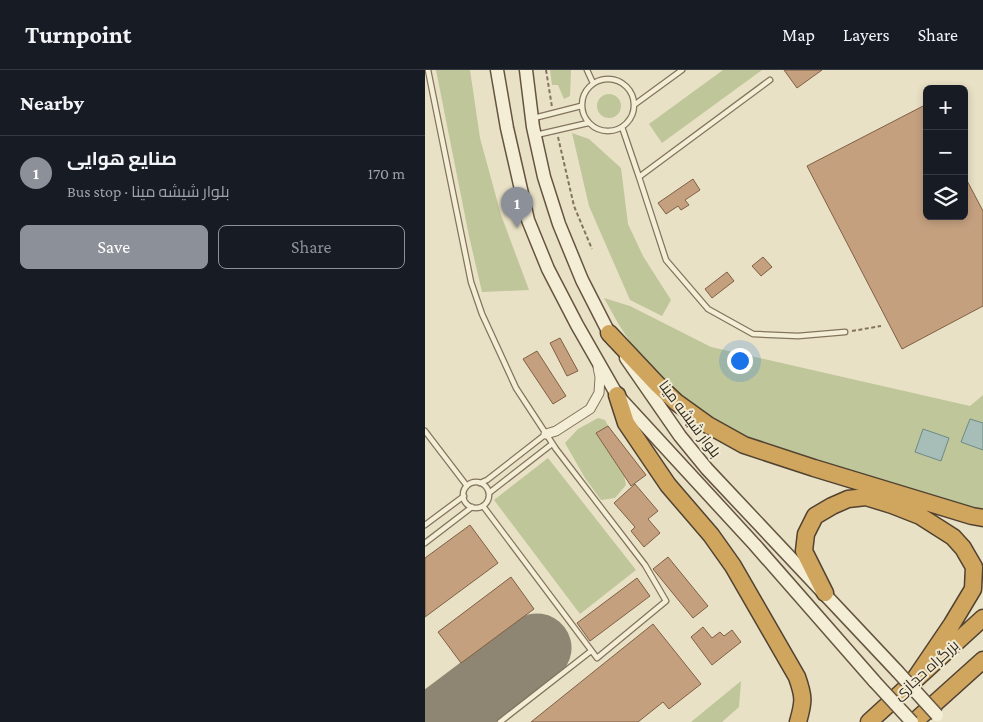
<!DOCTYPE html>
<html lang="en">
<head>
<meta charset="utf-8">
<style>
  body { margin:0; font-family:"Crimson Pro",Cairo,serif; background:#242831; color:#f1f3f6 }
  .controls { position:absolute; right:15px; top:15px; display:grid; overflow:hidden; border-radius:8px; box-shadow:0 2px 8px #0003 }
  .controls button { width:45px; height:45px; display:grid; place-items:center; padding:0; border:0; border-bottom:1px solid #363941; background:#171b24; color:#f1f3f6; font:25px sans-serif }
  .you { position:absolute; left:314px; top:290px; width:18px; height:18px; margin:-12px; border:4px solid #fff; border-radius:50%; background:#1a73e8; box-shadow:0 0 0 8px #1a73e833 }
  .badge { display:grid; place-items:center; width:32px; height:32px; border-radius:50%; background:#8c9099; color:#fff; font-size:16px; font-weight:700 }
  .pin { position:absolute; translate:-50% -41px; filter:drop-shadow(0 1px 2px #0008) }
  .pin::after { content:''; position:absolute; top:26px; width:18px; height:15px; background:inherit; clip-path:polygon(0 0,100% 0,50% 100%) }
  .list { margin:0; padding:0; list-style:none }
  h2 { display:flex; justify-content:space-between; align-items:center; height:65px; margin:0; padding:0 20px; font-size:21px }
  h2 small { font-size:16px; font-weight:400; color:#9ea1a6 }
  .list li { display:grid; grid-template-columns:32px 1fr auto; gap:15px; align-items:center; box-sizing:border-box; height:75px; padding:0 20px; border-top:1px solid #363941 }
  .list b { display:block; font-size:19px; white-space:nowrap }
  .list p { margin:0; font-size:16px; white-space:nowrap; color:#9ea1a6 }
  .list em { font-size:16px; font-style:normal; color:#9ea1a6 }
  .actions { display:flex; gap:10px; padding:15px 20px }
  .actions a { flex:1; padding:11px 0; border:1px solid #8c9099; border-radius:8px; text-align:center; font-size:18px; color:#8c9099 }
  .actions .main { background:#8c9099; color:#fff }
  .icon { flex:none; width:28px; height:28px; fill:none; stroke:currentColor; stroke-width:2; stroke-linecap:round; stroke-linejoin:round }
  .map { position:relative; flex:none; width:558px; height:652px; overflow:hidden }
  header { display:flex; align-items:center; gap:30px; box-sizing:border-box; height:70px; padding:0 25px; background:#171b24; border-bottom:1px solid #363941 }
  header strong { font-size:24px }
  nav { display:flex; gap:28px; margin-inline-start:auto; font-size:18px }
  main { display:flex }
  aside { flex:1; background:#171b24 }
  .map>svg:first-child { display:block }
  .green { fill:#bec69a }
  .water { fill:#a6bdb8; stroke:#6e8b86 }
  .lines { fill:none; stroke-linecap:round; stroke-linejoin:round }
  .runway { stroke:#8e8672; stroke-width:69 }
  .building { fill:#c4a07f; stroke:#7f6045 }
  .lane-casing { stroke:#83745d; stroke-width:7 }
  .street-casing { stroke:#83745d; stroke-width:11 }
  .secondary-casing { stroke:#655540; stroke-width:15 }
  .highway-casing { stroke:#514231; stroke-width:19 }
  .path { stroke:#83745d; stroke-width:2; stroke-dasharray:4 2.5; stroke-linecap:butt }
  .lane { stroke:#f5eed7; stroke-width:4.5 }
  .street { stroke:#f5eed7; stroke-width:9 }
  .secondary { stroke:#f5eed7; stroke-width:12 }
  .highway { stroke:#d0a65e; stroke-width:16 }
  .secondary-bridge-casing { stroke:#655540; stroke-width:15; stroke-linecap:butt }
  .secondary-bridge { stroke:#f5eed7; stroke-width:12 }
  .labels { text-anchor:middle; stroke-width:4; stroke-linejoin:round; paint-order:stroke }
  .street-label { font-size:15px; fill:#342b1f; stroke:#f2ebd4 }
</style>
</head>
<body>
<header>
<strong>Turnpoint</strong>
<nav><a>Map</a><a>Layers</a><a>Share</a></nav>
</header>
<main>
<aside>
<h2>Nearby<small></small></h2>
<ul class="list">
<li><span class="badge">1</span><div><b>صنایع هوایی</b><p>Bus stop · بلوار شیشه مینا</p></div><em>170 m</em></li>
</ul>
<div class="actions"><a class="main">Save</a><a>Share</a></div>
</aside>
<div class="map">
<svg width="558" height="652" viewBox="0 0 558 652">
  <rect width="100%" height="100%" fill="#e9e1c5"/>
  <path class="green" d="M 11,0 L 45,0 L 55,68 L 76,145 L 104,220 L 57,222 L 44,166 Z
    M 125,0 L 146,0 L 145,26 L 139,29 L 133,15 L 127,15 Z
    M 298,0 L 337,0 L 237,73 L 224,54 Z
    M172 36a12 12 0 1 1 24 0a12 12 0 1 1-24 0Z
    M 147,63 L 164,69 L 196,98 L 203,154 L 218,186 L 246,230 L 237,246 L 205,230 L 164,136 Z
    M 179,228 L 205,236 L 286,277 L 545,336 L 558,325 L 558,442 L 340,377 L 267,339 L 215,287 L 194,255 Z
    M 173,348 L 180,350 L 183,356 L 171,363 L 199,406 L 201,415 L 190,428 L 176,430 L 160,408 L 140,373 L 153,359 Z
    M 123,388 L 211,500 L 155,544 L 69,430 Z
    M 316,611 L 314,637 L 297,652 L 266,652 Z"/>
  <path class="water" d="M 545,349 L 558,353 L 558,380 L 536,372 Z
    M 498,359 L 524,368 L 516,391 L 490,382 Z"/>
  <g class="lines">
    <path class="runway" d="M 14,652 L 112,578"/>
  </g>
  <path class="building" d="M 359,0 L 397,0 L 372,18 Z
    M 502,34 L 502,146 L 539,146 L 539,105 L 558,141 L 558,236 L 477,279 L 382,96 Z
    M 268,109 L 275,120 L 260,130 L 264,135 L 256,140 L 253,136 L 241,144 L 233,133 Z
    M 338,187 L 347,197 L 336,206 L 327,196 Z
    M 302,202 L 309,211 L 287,228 L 280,219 Z
    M 135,268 L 153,301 L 142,306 L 125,273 Z
    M 112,281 L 141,326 L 128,334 L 98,289 Z
    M 183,356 L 221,405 L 206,416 L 171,363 Z
    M 210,414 L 233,441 L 223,449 L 235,463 L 219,477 L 206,461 L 210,457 L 189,433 Z
    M 45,455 L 73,493 L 0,547 L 0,488 Z
    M 243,487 L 283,536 L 268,548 L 228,499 Z
    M 86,507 L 109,539 L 36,593 L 13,562 Z
    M 212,508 L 225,526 L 165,571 L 152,553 Z
    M 228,554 L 276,614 L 244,639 L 238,632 L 213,652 L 106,652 Z
    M 278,557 L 287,568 L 295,562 L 299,566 L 307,560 L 316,572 L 287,595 L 266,567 Z"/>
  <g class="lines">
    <g class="lane-casing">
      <path id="lane" d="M 3,0 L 46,212 L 57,244 L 91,318 L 131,379 L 220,495 L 241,531 L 172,588 L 58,436
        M 162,0 L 168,13
        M157 35a26 26 0 1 1 52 0a26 26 0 1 1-52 0Z
        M 209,35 L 257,0
        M 109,48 L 156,36
        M 197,57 L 214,107 L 345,10
        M 111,65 L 163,53
        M 214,107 L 241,190 L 283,239 L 328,264 L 373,266 L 420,262
        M 0,361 L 42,416
        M38 425a13 13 0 1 1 26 0a13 13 0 1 1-26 0Z
        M 55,413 L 62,410 L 121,364
        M 64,423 L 127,374
        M 0,455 L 39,426
        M 0,473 L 47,437
        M 75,652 L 166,581"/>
    </g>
    <g class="street-casing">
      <path id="street" d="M 121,364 L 131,361 L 165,339 L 174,323 L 175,307 L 173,297"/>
    </g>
    <g class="secondary-casing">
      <path id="secondary" d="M 72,0 L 82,58 L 103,150 L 123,199 L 152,255 L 192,325 L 330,475 L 450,612
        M 101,0 L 108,57 L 119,107 L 134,154 L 157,210 L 184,263 L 188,270
        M 201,288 L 255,366 L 282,399 L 472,601"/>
    </g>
    <g class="highway-casing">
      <path id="highway" d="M 184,263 L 233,315 L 251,332 L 283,355 L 319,375 L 389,398 L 547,446 L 558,448
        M 192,325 L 201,353 L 243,415 L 286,465 L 308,496 L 372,607 C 379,627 379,631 373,652
        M 400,523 L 379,481 L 381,464 L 390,446 L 407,436 L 423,429 L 441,427 L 467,435 L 495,446 L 528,467 L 538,478 L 549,497 L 548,519 L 527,554 L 489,610
        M 444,652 L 558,548
        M 489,652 L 558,590"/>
    </g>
    <path class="path" d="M 121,0 L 127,37
      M 133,67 L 149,136 L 167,179
      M 427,261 L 456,256"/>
    <use href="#lane" class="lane"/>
    <use href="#street" class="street"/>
    <use href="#secondary" class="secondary"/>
    <use href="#highway" class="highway"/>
    <g class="secondary-bridge-casing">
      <path id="secondary-bridge" d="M 472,601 L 512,645
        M 450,612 L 487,652"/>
    </g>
    <use href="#secondary-bridge" class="secondary-bridge"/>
  </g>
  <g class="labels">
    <g class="street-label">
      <text transform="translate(265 349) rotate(53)" y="5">بلوار شیشه مینا</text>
      <text transform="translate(501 600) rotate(-42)" y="5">بزرگراه حجازی</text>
    </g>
  </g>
</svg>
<div class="controls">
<button>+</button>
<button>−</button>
<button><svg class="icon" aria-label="layers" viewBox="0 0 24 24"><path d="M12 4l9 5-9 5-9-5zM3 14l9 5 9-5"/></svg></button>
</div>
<div class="you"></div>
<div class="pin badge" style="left:92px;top:158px">1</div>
</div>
</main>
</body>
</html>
